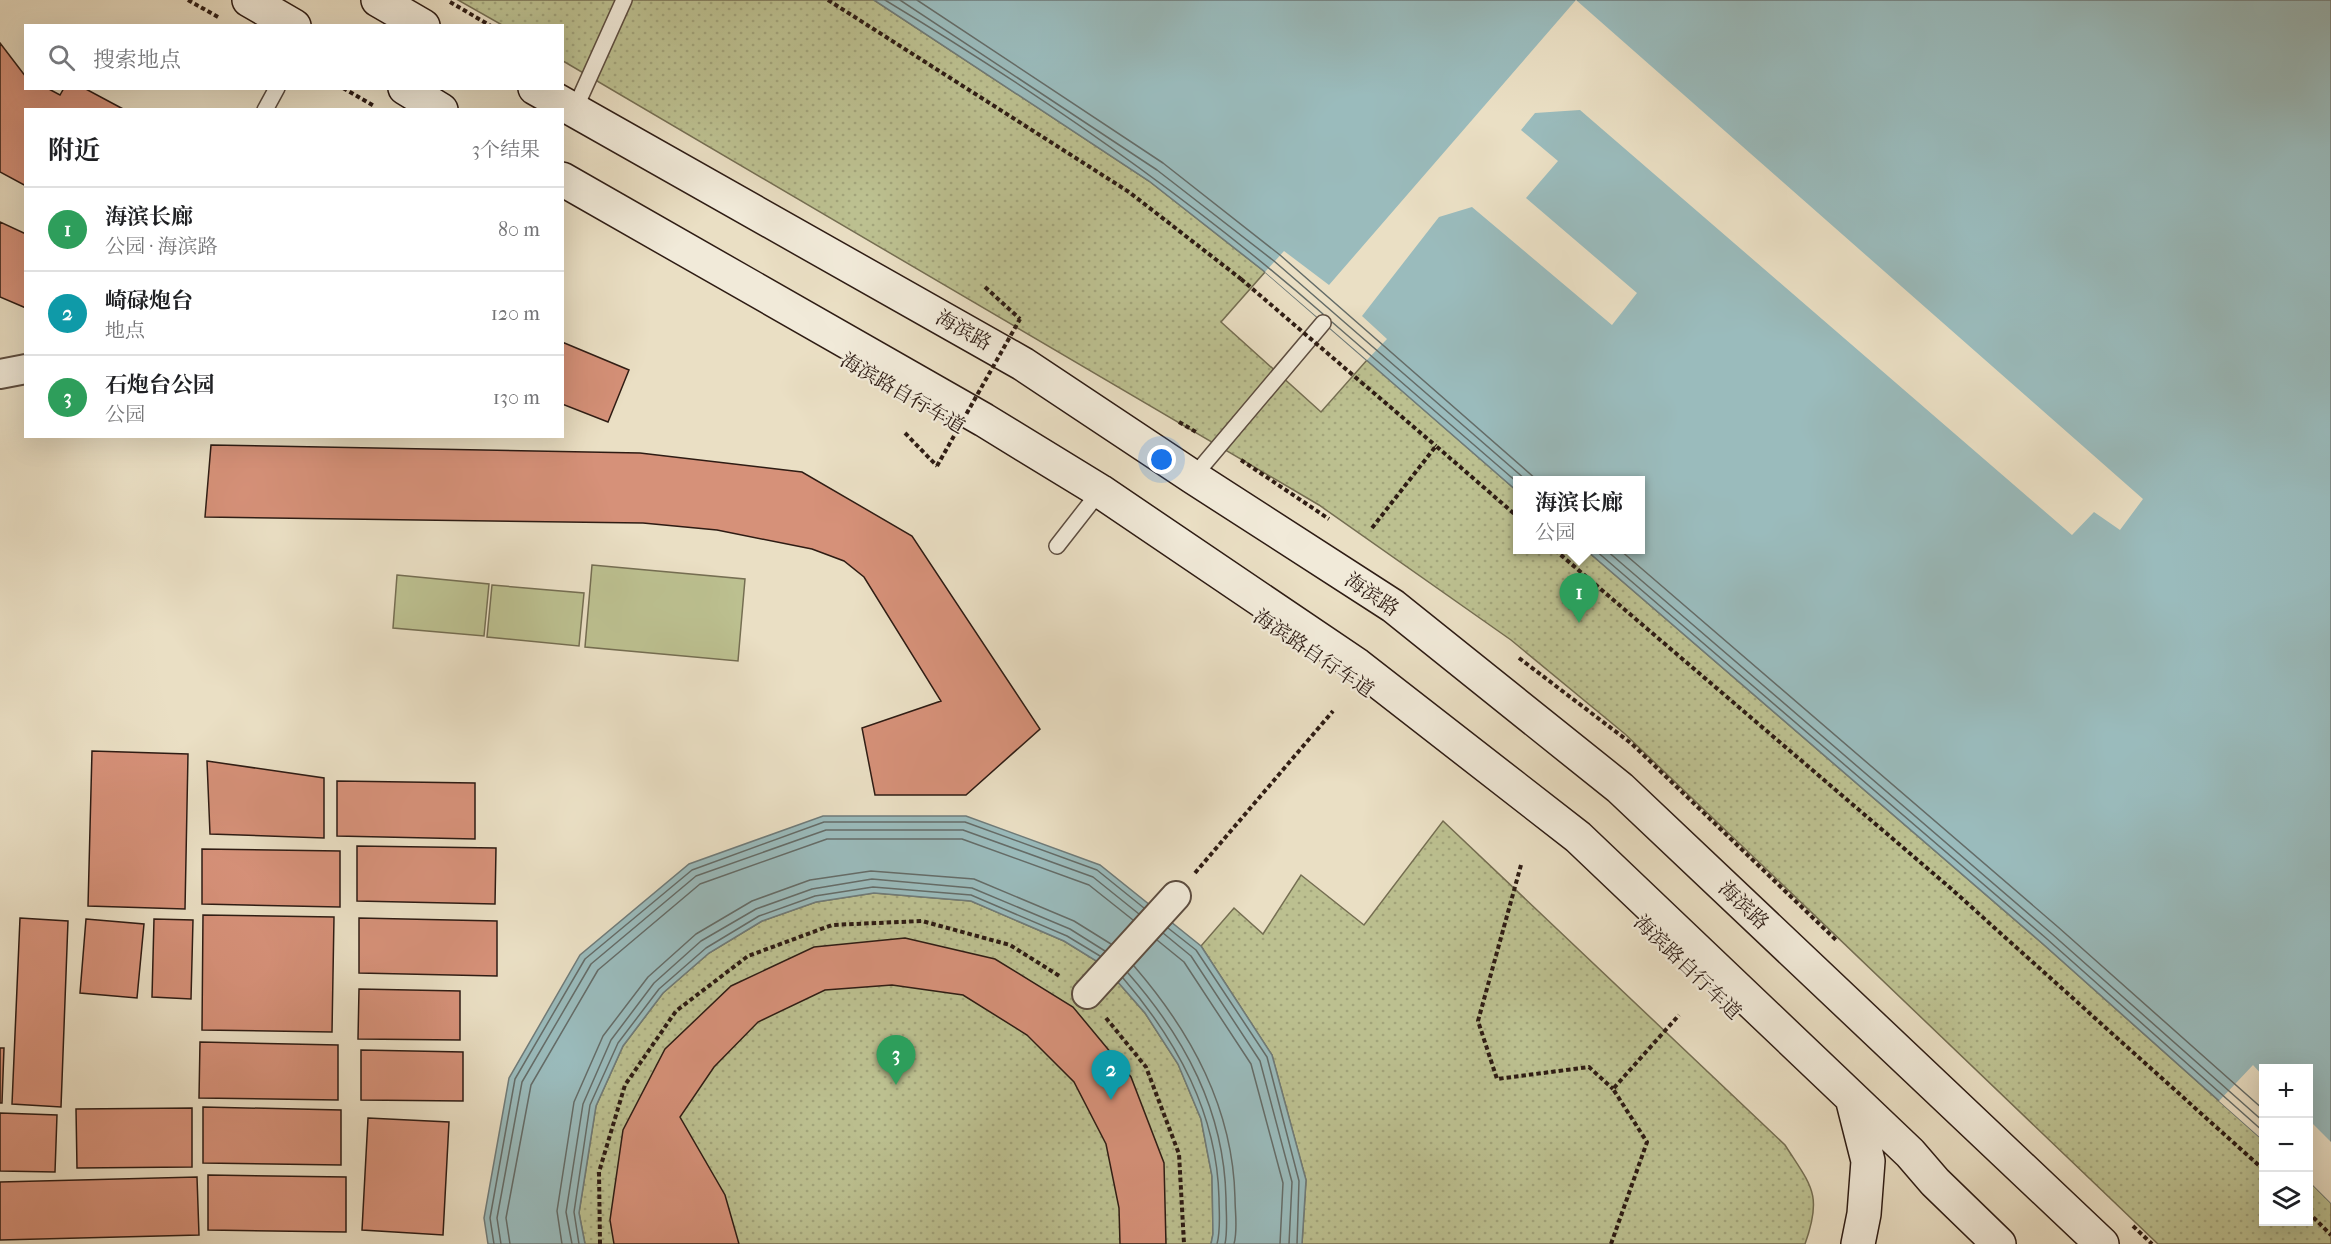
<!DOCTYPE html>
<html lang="zh">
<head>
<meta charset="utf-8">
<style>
  body { margin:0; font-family:"IM FELL French Canon","Noto Serif SC",serif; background:#f6f6f6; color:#202124 }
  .controls { position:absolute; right:18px; bottom:18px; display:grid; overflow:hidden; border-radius:0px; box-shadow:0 6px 24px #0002 }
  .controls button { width:54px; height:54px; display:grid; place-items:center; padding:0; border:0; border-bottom:2px solid #e0e0e0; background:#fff; color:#202124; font:30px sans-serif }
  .you { position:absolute; left:1162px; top:460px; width:21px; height:21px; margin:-15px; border:4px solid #fff; border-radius:50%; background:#1a73e8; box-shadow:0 0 0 9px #1a73e833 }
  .badge { display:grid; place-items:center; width:39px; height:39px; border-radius:50%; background:#8f2418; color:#fff; font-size:20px; font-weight:700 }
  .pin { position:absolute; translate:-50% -50px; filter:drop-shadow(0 2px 3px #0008) }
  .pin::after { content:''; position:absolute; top:32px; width:21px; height:18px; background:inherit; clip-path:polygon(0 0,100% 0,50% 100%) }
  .popup { position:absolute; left:1513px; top:476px; width:132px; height:78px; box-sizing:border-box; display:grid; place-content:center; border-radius:0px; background:#fff; filter:drop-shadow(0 2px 4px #0005); font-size:20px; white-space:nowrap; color:#757577 }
  .popup b { font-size:22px; color:#202124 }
  .popup::after { content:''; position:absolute; left:50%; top:100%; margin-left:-12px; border:12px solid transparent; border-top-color:#fff }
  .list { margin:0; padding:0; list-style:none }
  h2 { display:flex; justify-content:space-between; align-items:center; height:78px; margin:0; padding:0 24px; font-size:26px }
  h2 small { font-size:20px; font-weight:400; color:#757577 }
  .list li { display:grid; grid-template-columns:39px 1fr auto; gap:18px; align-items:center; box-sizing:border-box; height:84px; padding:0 24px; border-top:2px solid #e0e0e0 }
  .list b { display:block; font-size:22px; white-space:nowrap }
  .list p { margin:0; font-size:20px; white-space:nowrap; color:#757577 }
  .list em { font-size:20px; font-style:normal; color:#757577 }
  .icon { flex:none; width:33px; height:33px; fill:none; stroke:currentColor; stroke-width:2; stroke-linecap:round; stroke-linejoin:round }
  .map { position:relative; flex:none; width:2331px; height:1244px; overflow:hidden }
  .search { position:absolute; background:#fff; box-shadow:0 6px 24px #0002; left:24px; top:24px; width:540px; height:66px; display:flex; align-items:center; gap:15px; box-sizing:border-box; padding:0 21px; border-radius:0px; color:#757577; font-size:22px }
  .panel { position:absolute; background:#fff; box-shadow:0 6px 24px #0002; left:24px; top:108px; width:540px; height:330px; border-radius:0px }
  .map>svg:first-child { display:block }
  .green { fill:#bcc090; stroke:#756e52; stroke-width:1.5 }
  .park { fill:url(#park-dots); stroke:#756e52; stroke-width:1.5 }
  .water { fill:#9abbbc; stroke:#6f7b79; stroke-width:1.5 }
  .pier { fill:#eadfc4 }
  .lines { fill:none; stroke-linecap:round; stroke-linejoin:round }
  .shore { stroke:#646c68; stroke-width:1.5 }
  .building { fill:#d69179; stroke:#2e1c14; stroke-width:1.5 }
  .lane-casing { stroke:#5d4d40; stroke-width:18 }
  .street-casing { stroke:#5d4d40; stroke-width:32 }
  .secondary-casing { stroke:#2e1c14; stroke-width:36 }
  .path { stroke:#2e1c14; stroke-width:4; stroke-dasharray:4.5 3; stroke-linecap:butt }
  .lane { stroke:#f1ead9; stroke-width:15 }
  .street { stroke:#f1ead9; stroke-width:28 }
  .secondary { stroke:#f1ead9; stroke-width:33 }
  .path-bridge { stroke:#2e1c14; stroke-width:4; stroke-dasharray:4.5 3; stroke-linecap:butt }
  .labels { text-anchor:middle; stroke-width:4.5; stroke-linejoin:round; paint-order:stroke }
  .street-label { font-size:20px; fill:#2e1c14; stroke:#f1ead9 }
</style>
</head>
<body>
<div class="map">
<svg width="2331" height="1244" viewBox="0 0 2331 1244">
  <defs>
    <pattern id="park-dots" width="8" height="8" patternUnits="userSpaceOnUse" patternTransform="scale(1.5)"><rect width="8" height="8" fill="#bcc090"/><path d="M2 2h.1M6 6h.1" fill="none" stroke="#a2a47b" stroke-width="1.8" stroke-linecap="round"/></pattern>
  </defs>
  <rect width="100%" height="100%" fill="#eadfc4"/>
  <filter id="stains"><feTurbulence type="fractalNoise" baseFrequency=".00333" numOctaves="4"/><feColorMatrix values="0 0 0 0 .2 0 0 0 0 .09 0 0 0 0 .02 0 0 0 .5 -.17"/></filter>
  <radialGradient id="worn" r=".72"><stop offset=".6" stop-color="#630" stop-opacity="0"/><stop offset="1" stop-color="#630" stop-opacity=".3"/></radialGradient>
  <path class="green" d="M 592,565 L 745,579 L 738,661 L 585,647 Z
    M 397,575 L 489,584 L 484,636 L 393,628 Z
    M 492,585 L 584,593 L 579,646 L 487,637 Z"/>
  <path class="park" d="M 458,0 L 874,0 L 1149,181 L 1265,272 L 1221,322 L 1321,412 L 1367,360 L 1517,491 L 1518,550 L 1586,550 L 2043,944 L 2263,1140 L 2264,1222 L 2308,1222 L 2309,1181 L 2331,1203 L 2331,1244 L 2158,1244 L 1625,734 L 1511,640 L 1319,505 L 563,61 L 562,26 L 502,25 Z
    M 1443,821 L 1785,1145 C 1811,1186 1823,1194 1805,1244 L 1302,1244 L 1306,1180 L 1272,1055 L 1201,946 L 1234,908 L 1263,934 L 1301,875 L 1364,925 Z
    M 874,893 L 971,901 L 1064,941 L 1103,965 L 1145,1013 L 1178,1064 L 1201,1119 L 1212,1176 L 1213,1234 L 1211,1244 L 585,1244 L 579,1213 L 596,1106 L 623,1046 L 663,993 L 709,953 L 762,921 L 816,902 Z"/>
  <path class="water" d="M 874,0 L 2331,0 L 2331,1203 L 2309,1181 L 2308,1068 L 2264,1068 L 2263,1140 L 2043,944 L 1586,550 L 1640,550 L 1640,480 L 1518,480 L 1517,491 L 1265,272 L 1149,181 Z
    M 823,816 L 966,816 L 1100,865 L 1201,946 L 1272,1055 L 1306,1180 L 1302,1244 L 1211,1244 L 1213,1234 L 1212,1176 L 1201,1119 L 1178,1064 L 1145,1013 L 1103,965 L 1064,941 L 971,901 L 874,893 L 816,902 L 762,921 L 709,953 L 663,993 L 623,1046 L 596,1106 L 579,1213 L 585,1244 L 488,1244 L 484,1218 L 509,1078 L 580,955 L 689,864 Z"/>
  <path class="pier" d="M 1576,0 L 2143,499 L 2120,530 L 2094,512 L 2072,535 L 1580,110 L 1535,113 L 1521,130 L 1558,161 L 1526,198 L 1637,293 L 1612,325 L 1472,207 L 1439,217 L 1362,316 L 1387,339 L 1367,360 L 1265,272 L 1284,251 L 1329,285 Z
    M 2253,1065 L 2263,1076 L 2263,1140 L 2219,1101 Z
    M 2309,1120 L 2331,1142 L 2331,1203 L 2309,1181 Z"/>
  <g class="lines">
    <path class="shore" d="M 885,0 C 1039,93 1188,196 1323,314
      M 900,0 L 1157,170 L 1274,261 L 1526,480
      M 917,0 L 1163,163 L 1280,255 L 1537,480
      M 1332,322 L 1518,483
      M 1595,550 L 2047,939 L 2264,1132
      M 1606,550 L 2052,934 L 2264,1122
      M 1620,550 L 2058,927 L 2264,1110
      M 1168,928 L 1196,950 L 1267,1057 L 1299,1181 L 1297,1244
      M 1163,933 L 1191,956 L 1260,1061 L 1292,1182 L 1289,1244
      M 1157,940 L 1184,962 L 1251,1064 L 1283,1183 L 1280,1244
      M 1134,966 C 1191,1032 1233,1108 1235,1198 C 1235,1213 1238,1229 1234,1244
      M 1128,973 C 1185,1038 1224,1110 1226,1198 C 1226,1213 1228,1229 1225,1244
      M 1123,978 C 1177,1041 1217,1113 1219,1198 C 1219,1213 1221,1229 1217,1244
      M 494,1244 L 490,1218 L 515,1079 L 585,959 L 692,870 L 824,822 L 965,822 L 1097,870 L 1144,908
      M 501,1244 L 497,1218 L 522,1082 L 591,964 L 696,876 L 826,830 L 963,830 L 1093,877 L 1139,914
      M 510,1244 L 506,1218 L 531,1085 L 598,970 L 700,884 L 827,839 L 962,839 L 1089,885 L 1133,920
      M 562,1244 L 557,1211 L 574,1102 L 603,1036 L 648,977 L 696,934 L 752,901 L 810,880 L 871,871 L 974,879 L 1074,921 L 1111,944
      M 572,1244 L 566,1212 L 583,1104 L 611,1040 L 654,983 L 701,941 L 756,909 L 812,889 L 872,879 L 972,888 L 1070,929 L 1105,951
      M 579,1244 L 574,1212 L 590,1105 L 618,1043 L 659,989 L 706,948 L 759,916 L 815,896 L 873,887 L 971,895 L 1067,936 L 1100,956"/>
  </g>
  <path class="building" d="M 0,43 L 26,77 L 26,88 L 47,88 L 60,95 L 64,88 L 84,88 L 125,110 L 26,110 L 26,186 L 0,172 Z
    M 0,222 L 26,234 L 26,308 L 0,297 Z
    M 562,342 L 629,370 L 608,422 L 562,404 Z
    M 211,445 L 640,453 L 802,472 L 912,536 L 1040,729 L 966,795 L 875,795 L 862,728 L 941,701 L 864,577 L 844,561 L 812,549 L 717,530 L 643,523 L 205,517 Z
    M 92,751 L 188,754 L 185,909 L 88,906 Z
    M 207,761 L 324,778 L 324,838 L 210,834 Z
    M 337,781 L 475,783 L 475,839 L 337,836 Z
    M 357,846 L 496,848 L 495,904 L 357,901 Z
    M 202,849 L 340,851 L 340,907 L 202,904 Z
    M 203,915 L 334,917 L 332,1032 L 202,1030 Z
    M 20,918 L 68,921 L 61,1107 L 12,1104 Z
    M 359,918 L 497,921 L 497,976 L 359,973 Z
    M 86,919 L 144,924 L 137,998 L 80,993 Z
    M 154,919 L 193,920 L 191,999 L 152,997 Z
    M 905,938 L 995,959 L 1073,1007 L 1131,1077 L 1164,1163 L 1166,1244 L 1120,1244 L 1119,1208 L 1106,1144 L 1074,1082 L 1027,1035 L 963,995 L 892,985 L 825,990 L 758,1022 L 714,1067 L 680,1117 L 725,1195 L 739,1244 L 614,1244 L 610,1220 L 623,1130 L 665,1049 L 731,986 L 814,947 Z
    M 359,989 L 460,991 L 460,1040 L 358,1039 Z
    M 200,1042 L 338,1045 L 338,1100 L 199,1098 Z
    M 0,1048 L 4,1048 L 2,1103 L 0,1103 Z
    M 361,1050 L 463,1052 L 463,1101 L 361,1100 Z
    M 203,1107 L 341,1110 L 341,1165 L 203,1163 Z
    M 192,1108 L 192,1167 L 77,1168 L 76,1109 Z
    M 0,1113 L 57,1115 L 55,1172 L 0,1171 Z
    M 368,1118 L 449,1122 L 443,1235 L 362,1230 Z
    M 208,1175 L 346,1177 L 346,1232 L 208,1230 Z
    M 197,1177 L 199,1235 L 0,1240 L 0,1182 Z"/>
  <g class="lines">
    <g class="lane-casing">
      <path id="lane" d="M 265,110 L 277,88
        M 574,111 L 624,0
        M 1193,477 L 1323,323
        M 1057,546 L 1100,491"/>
    </g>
    <g class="street-casing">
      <path id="street" d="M 0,374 L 26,369
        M 1087,994 L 1176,896"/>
    </g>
    <g class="secondary-casing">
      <path id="secondary" d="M 249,0 L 294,26
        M 378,0 L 423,26
        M 405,88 L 441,110
        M 535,88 L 1023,364 L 1193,477 L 1393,606 L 1620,788 L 2102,1244
        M 562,179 L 984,420 L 1100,491 L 1357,665 L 1578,837 L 1910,1153 L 1935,1182 L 1999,1244
        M 1852,1098 L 1868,1161 L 1864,1214 L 1858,1244"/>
    </g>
    <path class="path" d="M 188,0 L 218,17
      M 828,0 L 1129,192 L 1241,279
      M 450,2 L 491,26
      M 343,88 L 374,106
      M 985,287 L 1020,319
      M 1361,382 L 1436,446
      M 1179,422 L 1196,432
      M 905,433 L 937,466
      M 1241,460 L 1329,519
      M 1372,528 L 1436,446 L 1518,517
      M 1555,550 L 1948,886 L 2264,1170
      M 1519,658 L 1632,744 L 1836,940
      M 1521,865 L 1478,1021 L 1497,1079 L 1589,1067 L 1613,1089
      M 1195,873 L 1333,711
      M 1106,1018 L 1146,1067 L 1179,1154 L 1184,1244
      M 2308,1212 L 2331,1235
      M 2133,1226 L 2152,1244
      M 600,1244 L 599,1172 L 625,1085 L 676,1011 L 748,956 L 832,925 L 922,921 L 1010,945 L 1061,977
      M 1611,1244 L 1647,1142 L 1613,1089 L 1679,1015"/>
    <use href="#lane" class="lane"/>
    <use href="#street" class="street"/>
    <use href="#secondary" class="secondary"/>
    <path class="path-bridge" d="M 1241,279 L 1361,382
      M 937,466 L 1020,319"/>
  </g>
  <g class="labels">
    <g class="street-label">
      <text transform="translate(964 330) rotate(29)" y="7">海滨路</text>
      <text transform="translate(903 393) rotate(30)" y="7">海滨路自行车道</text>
      <text transform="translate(1372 594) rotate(34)" y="7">海滨路</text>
      <text transform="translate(1314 653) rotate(34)" y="7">海滨路自行车道</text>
      <text transform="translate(1744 905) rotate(43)" y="7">海滨路</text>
      <text transform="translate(1688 967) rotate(44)" y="7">海滨路自行车道</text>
    </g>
  </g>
  <rect width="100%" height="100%" filter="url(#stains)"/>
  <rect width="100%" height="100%" fill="url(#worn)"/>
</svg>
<div class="controls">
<button>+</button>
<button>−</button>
<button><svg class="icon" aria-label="layers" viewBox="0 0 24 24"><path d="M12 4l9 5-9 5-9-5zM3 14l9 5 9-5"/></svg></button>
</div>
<div class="you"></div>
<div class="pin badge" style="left:1579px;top:623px;background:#2e9e5b">1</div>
<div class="popup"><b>海滨长廊</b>公园</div>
<div class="pin badge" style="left:1111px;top:1100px;background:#0f9aa8">2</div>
<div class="pin badge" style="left:896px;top:1085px;background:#2e9e5b">3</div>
<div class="search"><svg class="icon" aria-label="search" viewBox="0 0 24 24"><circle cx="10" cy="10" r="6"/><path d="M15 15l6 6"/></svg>搜索地点</div>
<section class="panel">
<h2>附近<small>3个结果</small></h2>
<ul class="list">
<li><span class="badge" style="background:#2e9e5b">1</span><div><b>海滨长廊</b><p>公园 · 海滨路</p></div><em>80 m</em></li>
<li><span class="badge" style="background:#0f9aa8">2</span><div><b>崎碌炮台</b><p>地点</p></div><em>120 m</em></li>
<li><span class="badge" style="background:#2e9e5b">3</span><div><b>石炮台公园</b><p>公园</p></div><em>130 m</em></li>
</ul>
</section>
</div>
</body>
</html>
